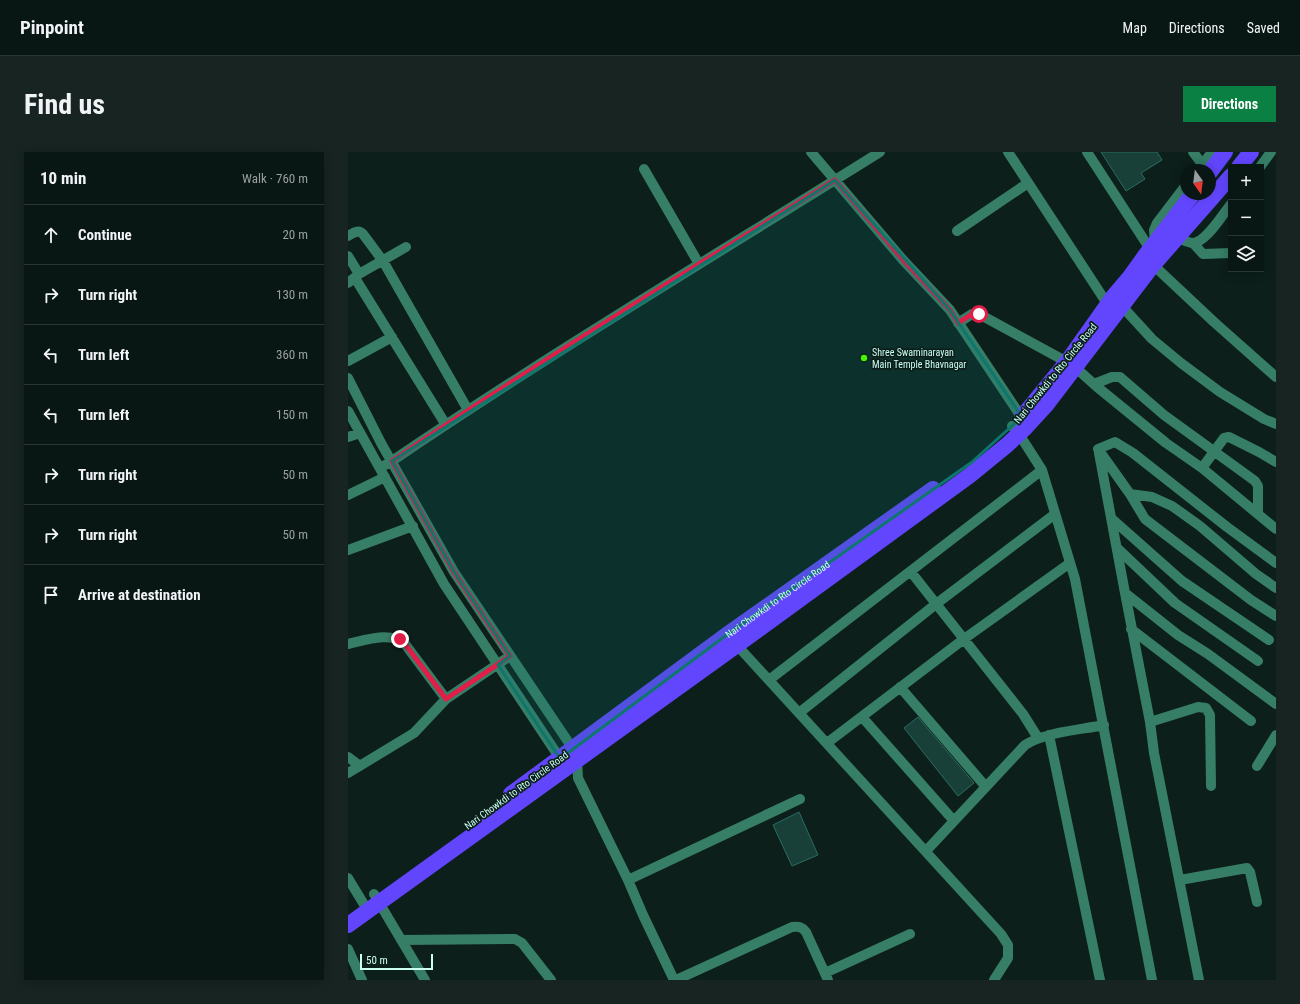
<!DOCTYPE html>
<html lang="en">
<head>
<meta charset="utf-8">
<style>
  body { margin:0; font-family:"Roboto Condensed",sans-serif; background:#172422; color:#f1f3f6 }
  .controls { position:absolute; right:12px; top:12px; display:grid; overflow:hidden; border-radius:0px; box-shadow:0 2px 10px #0003 }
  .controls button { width:36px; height:36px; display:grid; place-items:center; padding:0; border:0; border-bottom:1px solid #293634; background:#091714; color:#f1f3f6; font:20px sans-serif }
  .compass { position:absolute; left:832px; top:12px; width:36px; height:36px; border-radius:50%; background:#091714; box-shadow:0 2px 10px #0003; rotate:166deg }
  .scale { position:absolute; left:12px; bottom:10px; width:73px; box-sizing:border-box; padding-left:4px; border:2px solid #cbfff2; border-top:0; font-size:11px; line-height:14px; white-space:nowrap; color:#cbfff2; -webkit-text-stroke:3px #0c1f1b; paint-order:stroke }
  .stop { position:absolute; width:12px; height:12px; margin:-9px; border:3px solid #e11d48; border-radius:50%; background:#fff }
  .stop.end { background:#e11d48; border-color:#fff; box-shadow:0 1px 4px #0008 }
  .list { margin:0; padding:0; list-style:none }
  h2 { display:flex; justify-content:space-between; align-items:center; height:52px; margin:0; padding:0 16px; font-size:17px }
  h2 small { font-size:13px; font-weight:400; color:#999fa0 }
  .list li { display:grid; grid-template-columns:26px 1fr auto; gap:12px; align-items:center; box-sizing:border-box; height:60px; padding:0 16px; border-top:1px solid #293634 }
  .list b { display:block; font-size:15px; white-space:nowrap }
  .list em { font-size:13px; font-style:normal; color:#999fa0 }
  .icon { flex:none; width:22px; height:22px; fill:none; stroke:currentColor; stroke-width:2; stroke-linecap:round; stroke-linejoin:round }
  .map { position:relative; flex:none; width:928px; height:828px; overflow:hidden; border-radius:0px }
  header { display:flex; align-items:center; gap:24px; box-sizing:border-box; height:56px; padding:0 20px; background:#091714; border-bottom:1px solid #293634 }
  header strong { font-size:19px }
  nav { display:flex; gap:22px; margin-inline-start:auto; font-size:14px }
  .intro { display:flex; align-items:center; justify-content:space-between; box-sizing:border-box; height:96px; padding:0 24px }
  h1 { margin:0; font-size:28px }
  .button { padding:10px 18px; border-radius:0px; background:#0b8043; color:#fff; font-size:14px; font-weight:700 }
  main { display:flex; gap:24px; padding:0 24px }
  aside { flex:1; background:#091714; border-radius:0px; box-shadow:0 2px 10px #0003 }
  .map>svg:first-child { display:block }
  .building { fill:#184039; stroke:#2b6c61 }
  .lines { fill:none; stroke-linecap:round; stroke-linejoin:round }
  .minor { stroke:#377e67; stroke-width:10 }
  .highway { stroke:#6246fe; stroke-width:16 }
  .route { stroke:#e11d48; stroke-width:5 }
  .marked { fill:#0f766e; fill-opacity:0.2; stroke:#0f766e; stroke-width:3; stroke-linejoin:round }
  .poi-dot { fill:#42f501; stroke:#0c1f1b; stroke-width:1.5 }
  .labels { text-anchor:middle; stroke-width:3.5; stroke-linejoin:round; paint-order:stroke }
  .poi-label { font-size:10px; fill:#cbfff2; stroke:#0c1f1b; text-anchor:start }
  .street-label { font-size:10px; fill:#cbfff2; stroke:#0c1f1b }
</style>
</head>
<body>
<header>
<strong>Pinpoint</strong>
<nav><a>Map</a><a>Directions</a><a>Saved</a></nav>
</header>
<div class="intro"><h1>Find us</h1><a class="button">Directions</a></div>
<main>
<aside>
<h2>10 min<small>Walk · 760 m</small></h2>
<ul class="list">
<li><svg class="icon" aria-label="ahead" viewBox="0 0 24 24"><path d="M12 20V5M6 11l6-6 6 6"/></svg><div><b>Continue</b></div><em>20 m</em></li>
<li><svg class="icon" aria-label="right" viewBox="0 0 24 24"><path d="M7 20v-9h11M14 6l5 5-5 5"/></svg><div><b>Turn right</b></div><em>130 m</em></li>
<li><svg class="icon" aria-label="left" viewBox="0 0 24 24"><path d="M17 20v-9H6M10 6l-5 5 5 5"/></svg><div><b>Turn left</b></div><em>360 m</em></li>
<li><svg class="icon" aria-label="left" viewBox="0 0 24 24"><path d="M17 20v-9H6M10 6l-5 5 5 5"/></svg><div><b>Turn left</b></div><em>150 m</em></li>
<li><svg class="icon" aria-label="right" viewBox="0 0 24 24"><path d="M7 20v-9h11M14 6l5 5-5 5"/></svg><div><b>Turn right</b></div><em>50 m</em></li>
<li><svg class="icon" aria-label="right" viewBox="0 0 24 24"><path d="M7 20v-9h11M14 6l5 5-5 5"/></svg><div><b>Turn right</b></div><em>50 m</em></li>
<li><svg class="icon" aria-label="arrive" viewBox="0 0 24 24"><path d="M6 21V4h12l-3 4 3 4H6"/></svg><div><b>Arrive at destination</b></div></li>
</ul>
</aside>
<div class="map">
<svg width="928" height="828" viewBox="0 0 928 828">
  <rect width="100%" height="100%" fill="#0c1f1b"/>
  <path class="building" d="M 753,0 L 809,0 L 814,8 L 793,21 L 797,27 L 778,39 Z
    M 570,565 L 626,631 L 610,644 L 556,576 Z
    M 451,660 L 470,703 L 444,714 L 425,673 Z"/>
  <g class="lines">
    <path class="minor" d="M 463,0 L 555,108 L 602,158 L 676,269
      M 660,0 L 760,153
      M 739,0 L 802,97
      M 845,0 L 854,12
      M 912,15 L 923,0
      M 296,17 L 351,112
      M 850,18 L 864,0
      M 609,79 L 680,31
      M 0,84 C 5,81 10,77 15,82 L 35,109 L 120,258
      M 829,86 C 833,87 839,90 844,91 C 857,92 875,62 883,52
      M 845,91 L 855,102 L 883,101
      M 807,92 L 806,78 L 809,71 L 838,33
      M 0,104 L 11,122
      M 801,109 L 866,170 L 928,225
      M 7,126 L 98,273
      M 0,131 L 11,122 L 58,95
      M 771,151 L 804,187 L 833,211 L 872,240 L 916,267 L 928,272
      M 610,171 L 624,162 L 631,162 L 719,210
      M 0,209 L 44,185
      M 728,216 L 748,234 L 818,291 L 854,316 L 928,377
      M 0,226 L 33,291 L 106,420 L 225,597 L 229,608 L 230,626 L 280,728 L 295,763 L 326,828
      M 746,232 L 764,225 L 772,225 L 816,263 L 907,329 L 910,334 L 910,362
      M 0,259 L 96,432 L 215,611
      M 664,274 L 671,282 L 694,318 L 727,427 L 804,828
      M 0,285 L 12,281
      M 751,301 L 777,441 L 830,483 L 860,502 L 928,552
      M 32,316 L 44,309 C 203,201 369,102 532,0
      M 854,316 L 876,286 L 881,285 L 911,300 L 928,310
      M 782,342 L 804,345 L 824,354 L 852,374 L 908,422 L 928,436
      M 0,343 L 37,325
      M 764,367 L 834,429 L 921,488
      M 769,396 L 827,451 L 910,509
      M 0,398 L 65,374
      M 928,411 L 879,375 L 785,301 L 767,290 L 750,297 L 782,342 L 797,367 L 903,448 L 928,464
      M 563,420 L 675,562 L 690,586
      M 777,441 L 802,570 L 806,601 L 851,828
      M 783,477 L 903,569
      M 386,490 L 653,782 L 660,793 L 660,806 L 646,828
      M 0,492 C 18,488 42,479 57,492 L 98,547
      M 421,528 L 694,318
      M 552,535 L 638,635
      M 451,561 L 588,452 L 707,362
      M 514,565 L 606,669
      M 802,570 L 850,555 L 858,556 L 862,563 L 863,634
      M 701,583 L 752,828
      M 479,591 L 616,487 L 722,411
      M 0,605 L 12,614
      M 909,614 L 928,583
      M 0,621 L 66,581 L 98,547 L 162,504
      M 578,699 L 677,593 C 698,580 731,578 756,573
      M 0,726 L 20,759
      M 280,728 L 452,647
      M 832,728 L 899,716 L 902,720 L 909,750
      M 26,742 L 77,828
      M 53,788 L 167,787 L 174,791 L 203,828
      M 0,797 L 14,828
      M 477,821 L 562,782
      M 328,828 L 444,775 C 451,774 454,775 458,780 L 480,828"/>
    <g class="highway">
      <path d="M 891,15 L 903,0"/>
      <path d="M 862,20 L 877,0"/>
      <path d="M 674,265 L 719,210 L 765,145 L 782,125 L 797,104 L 845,42"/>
      <path id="s1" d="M 163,642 L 380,482 L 585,337"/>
      <path d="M 0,773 L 389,493 L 621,324 L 659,293 L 676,277 L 699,252 L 805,113 L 883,24"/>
    </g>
  </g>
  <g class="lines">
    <path class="route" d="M 52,487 L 57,492 L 98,547 L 162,504 L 106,420 L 44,309 C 189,211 338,120 487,28 L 555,108 L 602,158 L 610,171 L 624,162 L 631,162"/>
  </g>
  <path class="marked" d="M 487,28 L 602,158 L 674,265 L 624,310 L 380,482 L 212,607 L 150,513 L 162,504 L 106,420 L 44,309 Z"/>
  <circle class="poi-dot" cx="516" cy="206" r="4"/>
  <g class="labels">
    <g class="poi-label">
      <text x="524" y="204">Shree Swaminarayan<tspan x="524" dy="12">Main Temple Bhavnagar</tspan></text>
    </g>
    <g class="street-label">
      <text transform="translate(707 221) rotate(-51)" y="4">Nari Chowkdi to Rto Circle Road</text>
      <text dy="4" stroke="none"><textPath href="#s1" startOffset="330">Nari Chowkdi to Rto Circle Road</textPath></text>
      <text transform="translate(168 638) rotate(-36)" y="4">Nari Chowkdi to Rto Circle Road</text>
    </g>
  </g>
</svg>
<div class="controls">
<button>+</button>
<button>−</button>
<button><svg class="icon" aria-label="layers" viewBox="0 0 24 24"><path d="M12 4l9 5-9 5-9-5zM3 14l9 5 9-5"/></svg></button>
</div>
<svg class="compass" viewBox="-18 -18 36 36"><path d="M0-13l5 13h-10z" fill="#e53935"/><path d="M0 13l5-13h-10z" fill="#999fa0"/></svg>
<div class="scale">50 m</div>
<div class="stop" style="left:631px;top:162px"></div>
<div class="stop end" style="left:52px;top:487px"></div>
</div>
</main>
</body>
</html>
